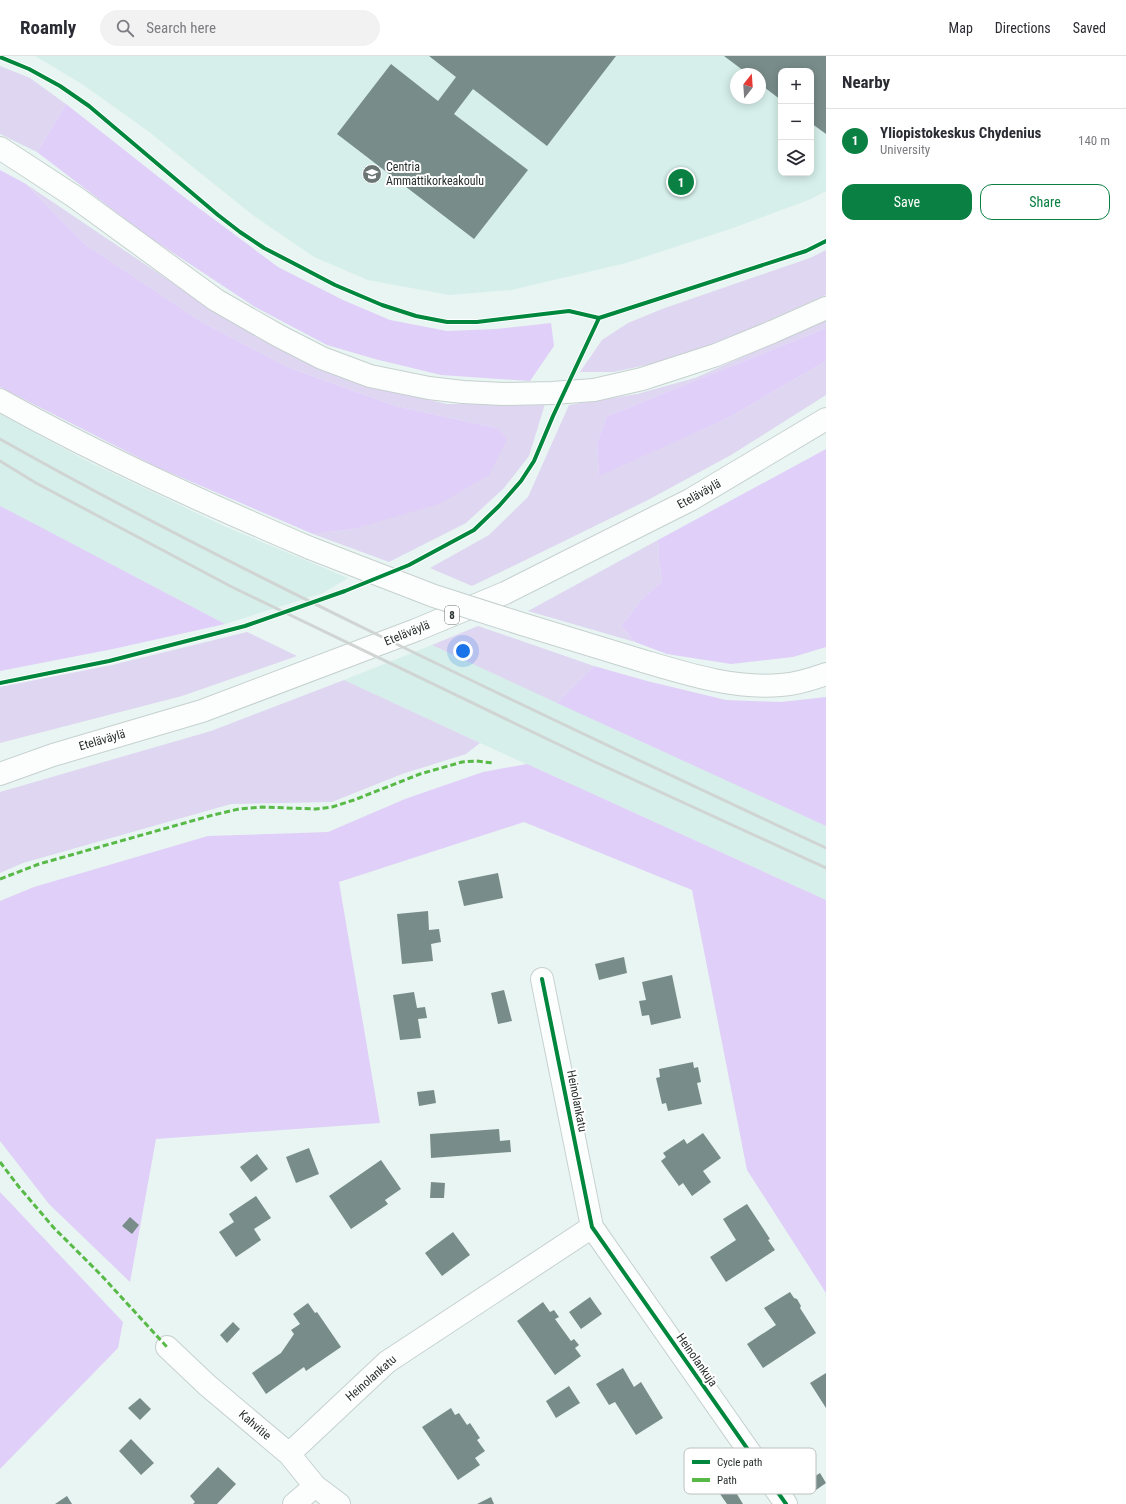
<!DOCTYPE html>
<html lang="en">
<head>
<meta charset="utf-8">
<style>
  body { margin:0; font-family:"Roboto Condensed",sans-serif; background:#f2f2f3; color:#2b2b33 }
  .controls { position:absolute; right:12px; top:12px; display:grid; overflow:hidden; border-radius:8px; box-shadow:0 2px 10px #0003 }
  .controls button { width:36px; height:36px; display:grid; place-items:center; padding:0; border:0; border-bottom:1px solid #e1e1e2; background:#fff; color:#2b2b33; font:20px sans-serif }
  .compass { position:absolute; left:730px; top:12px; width:36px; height:36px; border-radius:50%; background:#fff; box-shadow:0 2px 10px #0003; rotate:17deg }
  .you { position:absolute; left:463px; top:595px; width:14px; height:14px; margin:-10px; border:3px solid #fff; border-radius:50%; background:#1a73e8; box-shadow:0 0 0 6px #1a73e833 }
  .badge { display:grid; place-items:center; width:26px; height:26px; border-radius:50%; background:#0b8043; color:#fff; font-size:13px; font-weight:700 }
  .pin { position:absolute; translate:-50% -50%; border:2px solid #fff; box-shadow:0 1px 4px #0006 }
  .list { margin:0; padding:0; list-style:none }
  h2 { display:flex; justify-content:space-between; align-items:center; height:52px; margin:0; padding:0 16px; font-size:17px }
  h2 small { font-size:13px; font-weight:400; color:#7c7c81 }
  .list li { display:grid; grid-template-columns:26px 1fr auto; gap:12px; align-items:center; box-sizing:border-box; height:64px; padding:0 16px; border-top:1px solid #e1e1e2 }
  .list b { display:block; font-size:15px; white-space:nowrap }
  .list p { margin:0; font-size:13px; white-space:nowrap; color:#7c7c81 }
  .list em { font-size:13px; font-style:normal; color:#7c7c81 }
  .actions { display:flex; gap:8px; padding:12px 16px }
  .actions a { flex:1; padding:9px 0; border:1px solid #0b8043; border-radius:12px; text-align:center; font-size:14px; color:#0b8043 }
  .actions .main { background:#0b8043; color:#fff }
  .icon { flex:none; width:22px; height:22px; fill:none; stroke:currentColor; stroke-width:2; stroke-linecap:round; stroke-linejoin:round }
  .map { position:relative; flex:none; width:826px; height:1448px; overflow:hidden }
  header { display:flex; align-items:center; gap:24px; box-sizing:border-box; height:56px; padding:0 20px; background:#fff; border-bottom:1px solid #e1e1e2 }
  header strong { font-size:19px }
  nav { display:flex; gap:22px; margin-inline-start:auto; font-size:14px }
  .search { width:280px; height:36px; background:#f2f2f3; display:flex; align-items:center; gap:10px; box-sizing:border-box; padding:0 14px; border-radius:22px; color:#7c7c81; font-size:15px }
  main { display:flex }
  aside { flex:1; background:#fff }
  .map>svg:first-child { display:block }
  .built { fill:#d6efea; fill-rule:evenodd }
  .green { fill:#dfd6f1 }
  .forest { fill:#e0cff8 }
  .building { fill:#788c89 }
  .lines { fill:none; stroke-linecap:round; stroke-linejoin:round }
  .street-casing { stroke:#c6d1cf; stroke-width:24 }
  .highway-casing { stroke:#c6d1cf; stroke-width:24 }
  .street { stroke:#fcfefd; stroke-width:22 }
  .highway { stroke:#fcfefd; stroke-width:22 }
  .rail { stroke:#d0d5d3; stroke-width:3 }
  .highway-bridge-casing { stroke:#c6d1cf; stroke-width:24; stroke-linecap:butt }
  .highway-bridge { stroke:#fcfefd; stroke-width:22 }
  .quiet { stroke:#58b947; stroke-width:3; stroke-dasharray:6 3; stroke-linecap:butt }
  .cycleway-casing { stroke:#fff; stroke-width:6 }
  .cycleway { stroke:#00873e; stroke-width:4 }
  .labels { text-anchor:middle; stroke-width:4; stroke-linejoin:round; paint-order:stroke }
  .shield { fill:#fff; stroke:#686e6d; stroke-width:1 }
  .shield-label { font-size:11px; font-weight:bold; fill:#27302e }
  .poi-label { font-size:12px; fill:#27302e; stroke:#fff; text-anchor:start }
  .street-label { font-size:12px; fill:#27302e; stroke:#fff }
  .key { fill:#fff; stroke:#bec1c0; stroke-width:1 }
  .key-label { font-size:11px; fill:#27302e }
</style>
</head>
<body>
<header>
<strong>Roamly</strong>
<div class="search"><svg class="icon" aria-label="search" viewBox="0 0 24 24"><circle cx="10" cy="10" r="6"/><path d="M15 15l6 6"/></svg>Search here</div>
<nav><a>Map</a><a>Directions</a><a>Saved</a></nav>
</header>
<main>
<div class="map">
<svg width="826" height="1448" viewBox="0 0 826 1448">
  <rect width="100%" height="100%" fill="#e8f5f2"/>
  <path class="built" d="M 35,0 L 826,0 L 826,135 L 811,143 L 733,172 L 626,207 L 511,234 L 449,239 L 368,224 L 314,201 L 254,160 L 148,75 L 82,28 ZM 781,15 L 811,15 L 811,117 L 781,117 ZM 736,18 L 760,18 L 760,42 L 736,42 Z
    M 0,358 L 87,405 L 226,471 L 348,522 L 323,537 L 225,568 L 0,450 Z
    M 432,589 L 826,770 L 826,844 L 480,687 L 344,624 Z"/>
  <path class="green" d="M 0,10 L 30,22 L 66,48 L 37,96 L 0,78 Z
    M 26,128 L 201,246 L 308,307 L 382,333 L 447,348 L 545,348 L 529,400 L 504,432 L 466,467 L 389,506 L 313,478 L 353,473 L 497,372 L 396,350 L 290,312 L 202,266 L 85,188 Z
    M 826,194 L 826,239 L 716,288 L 656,307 L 614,316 L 580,316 L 602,284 L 628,267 L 662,253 L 810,202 Z
    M 826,264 L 826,272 L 607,360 L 597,387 L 599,419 L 728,362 L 826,305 L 826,339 L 731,399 L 646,445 L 472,530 L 430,512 L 489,479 L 528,441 L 569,349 L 637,338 L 695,322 Z
    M 658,484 L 659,505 L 662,525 L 642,543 L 621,570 L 635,586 L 528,555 Z
    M 478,570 L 594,610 L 557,647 L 432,589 Z
    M 247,576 L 297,600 L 182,640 L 0,687 L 0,631 L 112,609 Z
    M 344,624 L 480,687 L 466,698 L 402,718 L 332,746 L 231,748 L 23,807 L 0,817 L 0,736 L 211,675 Z"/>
  <path class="forest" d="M 66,48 L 184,141 L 278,211 L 343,244 L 390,264 L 447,275 L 496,273 L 551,267 L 554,290 L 530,325 L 441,319 L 375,303 L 327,289 L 255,251 L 146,179 L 37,96 Z
    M 0,114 L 26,128 L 85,188 L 202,266 L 290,312 L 396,350 L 497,372 L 507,383 L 489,419 L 439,448 L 353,473 L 313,478 L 157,411 L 0,331 Z
    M 826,272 L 826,305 L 728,362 L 599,420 L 597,387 L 607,360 Z
    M 826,393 L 826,591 L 793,601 L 731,608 L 667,598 L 635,586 L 621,570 L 642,543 L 662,525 L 659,505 L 658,484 Z
    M 0,450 L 31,466 L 225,568 L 113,593 L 0,615 Z
    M 594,610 L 647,625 L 726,644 L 781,646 L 826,641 L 826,770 L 557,647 Z
    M 527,708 L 826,844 L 826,1237 L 747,1114 L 692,834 L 524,766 L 339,826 L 380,1067 L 156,1083 L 130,1226 L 49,1148 L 0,1085 L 0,845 L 34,831 L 208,780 L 328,776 L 405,743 L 483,716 Z
    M 0,1136 L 123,1266 L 118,1292 L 0,1413 Z"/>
  <path class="building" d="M 429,0 L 616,0 L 547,90 L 473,33 L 454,58 L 528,114 L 474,183 L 337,78 L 391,8 L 438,45 L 456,21 Z
    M 724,0 L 826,0 L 826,78 L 811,67 L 811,15 L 781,15 L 781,44 L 760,28 L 760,18 L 748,18 Z
    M 498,817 L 503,842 L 464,850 L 458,825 Z
    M 428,855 L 429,874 L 439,873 L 441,886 L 431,888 L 433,905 L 402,908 L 397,858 Z
    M 624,901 L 627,917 L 599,924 L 595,908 Z
    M 672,919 L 681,962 L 651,969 L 649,959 L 642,960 L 639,945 L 646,944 L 642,926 Z
    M 504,934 L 512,965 L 498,968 L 491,937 Z
    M 414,936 L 417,952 L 425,951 L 427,962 L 418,963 L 421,982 L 400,984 L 393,939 Z
    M 693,1006 L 694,1012 L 698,1011 L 701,1026 L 697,1027 L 702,1048 L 668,1055 L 666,1047 L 662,1048 L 656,1022 L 660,1021 L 659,1013 Z
    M 434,1034 L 436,1047 L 419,1050 L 417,1036 Z
    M 499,1073 L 500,1085 L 510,1084 L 511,1096 L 431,1102 L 430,1078 Z
    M 703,1077 L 721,1102 L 703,1115 L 711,1126 L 692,1140 L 683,1127 L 679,1130 L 661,1105 L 666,1101 L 663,1097 L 684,1083 L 687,1088 Z
    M 309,1092 L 319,1118 L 296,1127 L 286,1101 Z
    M 257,1098 L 268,1113 L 251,1126 L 240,1111 Z
    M 381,1104 L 401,1133 L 385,1144 L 388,1148 L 351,1173 L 329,1140 Z
    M 431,1126 L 445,1127 L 444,1142 L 430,1142 Z
    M 256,1140 L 271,1162 L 254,1173 L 261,1184 L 236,1201 L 219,1176 L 234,1166 L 229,1158 Z
    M 747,1148 L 770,1183 L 768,1184 L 775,1194 L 726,1226 L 710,1201 L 736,1184 L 723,1163 Z
    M 130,1161 L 139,1169 L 132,1178 L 122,1170 Z
    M 453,1176 L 470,1199 L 442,1220 L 425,1197 Z
    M 790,1236 L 794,1242 L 797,1243 L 801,1250 L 800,1252 L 816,1277 L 763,1312 L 747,1288 L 776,1269 L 764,1252 Z
    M 590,1241 L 602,1258 L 581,1273 L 569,1256 Z
    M 543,1246 L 550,1256 L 554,1254 L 559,1261 L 555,1263 L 571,1285 L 574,1283 L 579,1289 L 575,1292 L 581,1300 L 555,1319 L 517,1265 Z
    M 308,1247 L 315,1257 L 317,1256 L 341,1291 L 306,1315 L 304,1311 L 266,1338 L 252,1317 L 281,1297 L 294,1278 L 291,1274 L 300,1268 L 293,1258 Z
    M 233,1266 L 240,1273 L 227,1287 L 220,1279 Z
    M 623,1312 L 634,1331 L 641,1326 L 663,1362 L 636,1379 L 615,1346 L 609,1349 L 596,1328 Z
    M 826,1317 L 826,1352 L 810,1327 Z
    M 569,1330 L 580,1347 L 556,1362 L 546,1345 Z
    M 140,1342 L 151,1353 L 140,1364 L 128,1352 Z
    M 451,1352 L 455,1359 L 459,1357 L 467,1369 L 470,1367 L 480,1382 L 477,1384 L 485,1395 L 475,1402 L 480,1409 L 458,1424 L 422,1371 Z
    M 131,1383 L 154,1407 L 141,1419 L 119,1395 Z
    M 218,1411 L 236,1428 L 217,1448 L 193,1448 L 195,1446 L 190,1440 Z
    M 820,1417 L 826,1427 L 816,1434 L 809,1424 Z
    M 732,1430 L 743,1448 L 727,1448 L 720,1438 Z
    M 67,1440 L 72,1448 L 55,1448 Z
    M 491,1441 L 494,1448 L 477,1448 Z"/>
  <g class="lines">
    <g class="street-casing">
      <path id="street" d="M 542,923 L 592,1171 L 786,1448
        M 167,1291 L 207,1329 L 289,1398 L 315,1430 L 339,1448
        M 289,1398 L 387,1306 L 592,1171
        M 294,1448 L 315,1430"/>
    </g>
    <g class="highway-casing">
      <path id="highway" d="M 0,92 L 75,141 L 216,244 L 279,280 L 322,302 L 370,320 L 429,332 L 463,336 L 503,338 L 552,337 L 594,334 L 642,323 L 716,299 L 772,276 L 826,252
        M 0,344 C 100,400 205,447 310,492
        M 643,605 C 687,618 734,633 781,629 C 797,628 812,623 826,618
        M 0,718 L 53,699 L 202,655 L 416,574 L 505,537 L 690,444 L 826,363"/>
    </g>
    <use href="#street" class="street"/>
    <use href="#highway" class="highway"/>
    <path class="rail" d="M 0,383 C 124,453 251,517 378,579 C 527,652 676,722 826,792
      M 0,405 L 36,427 L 232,531 L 595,706 L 826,812"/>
    <g class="highway-bridge-casing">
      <path id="highway-bridge" d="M 310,492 L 434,540 L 522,568 L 643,605"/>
    </g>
    <use href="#highway-bridge" class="highway-bridge"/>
    <path class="quiet" d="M 0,823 L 39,808 L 213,759 L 239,753 L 262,751 L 316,753 L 332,751 L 354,744 L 420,718 L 462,706 L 476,705 L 493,707
      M 0,1106 L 19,1131 L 54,1172 L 101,1219 L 167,1291"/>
    <g class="cycleway-casing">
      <path id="cycleway" d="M 0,1 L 29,13 L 60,30 L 89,50 L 218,159 L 240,176 L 264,192 L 293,207 L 335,229 L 382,249 L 416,260 L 447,266 L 477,266 L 569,255 L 599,262 L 806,195 L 826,185
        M 0,627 L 109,605 L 245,570 L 345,535 L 409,509 L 474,474 L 499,450 L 521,425 L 534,405 L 553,360 L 599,262
        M 542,923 L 592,1171 L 786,1448"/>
    </g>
    <use href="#cycleway" class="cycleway"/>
  </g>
  <defs>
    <g id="university-disc" transform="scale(1)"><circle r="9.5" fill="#6b7573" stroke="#fff"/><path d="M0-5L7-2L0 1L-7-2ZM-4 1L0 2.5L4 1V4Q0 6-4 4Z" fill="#fff"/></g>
  </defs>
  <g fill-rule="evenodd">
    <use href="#university-disc" x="372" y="118"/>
  </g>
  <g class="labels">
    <rect class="shield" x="445" y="550" width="14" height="18" rx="3"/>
    <g class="shield-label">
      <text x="452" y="563">8</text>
    </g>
    <g class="poi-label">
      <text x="386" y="115">Centria<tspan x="386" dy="14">Ammattikorkeakoulu</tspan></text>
    </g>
    <g class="street-label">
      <text transform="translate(699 438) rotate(-29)" y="4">Eteläväylä</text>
      <text transform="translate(407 577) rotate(-22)" y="4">Eteläväylä</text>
      <text transform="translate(102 684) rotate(-16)" y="4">Eteläväylä</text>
      <text transform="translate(577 1045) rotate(79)" y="4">Heinolankatu</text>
      <text transform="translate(697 1304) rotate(55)" y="4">Heinolankuja</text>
      <text transform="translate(371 1322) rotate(-41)" y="4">Heinolankatu</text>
      <text transform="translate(255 1369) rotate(41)" y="4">Kahvitie</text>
    </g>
  </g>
  <rect x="684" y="1392" width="132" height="46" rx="6" class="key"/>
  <rect x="692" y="1404" width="18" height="4" fill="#00873e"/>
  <rect x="692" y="1422" width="18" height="4" fill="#58b947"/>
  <g class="key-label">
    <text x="717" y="1410">Cycle path</text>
    <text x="717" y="1428">Path</text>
  </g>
</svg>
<div class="controls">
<button>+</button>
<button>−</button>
<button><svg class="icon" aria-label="layers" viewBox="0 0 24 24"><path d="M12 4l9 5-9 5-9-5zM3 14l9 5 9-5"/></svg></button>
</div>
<svg class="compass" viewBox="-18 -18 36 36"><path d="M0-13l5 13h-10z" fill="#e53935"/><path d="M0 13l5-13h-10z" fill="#7c7c81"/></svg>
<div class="you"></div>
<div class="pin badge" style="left:681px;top:126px">1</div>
</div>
<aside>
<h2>Nearby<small></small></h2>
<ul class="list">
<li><span class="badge">1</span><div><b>Yliopistokeskus Chydenius</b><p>University</p></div><em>140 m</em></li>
</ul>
<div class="actions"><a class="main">Save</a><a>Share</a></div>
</aside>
</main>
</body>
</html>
